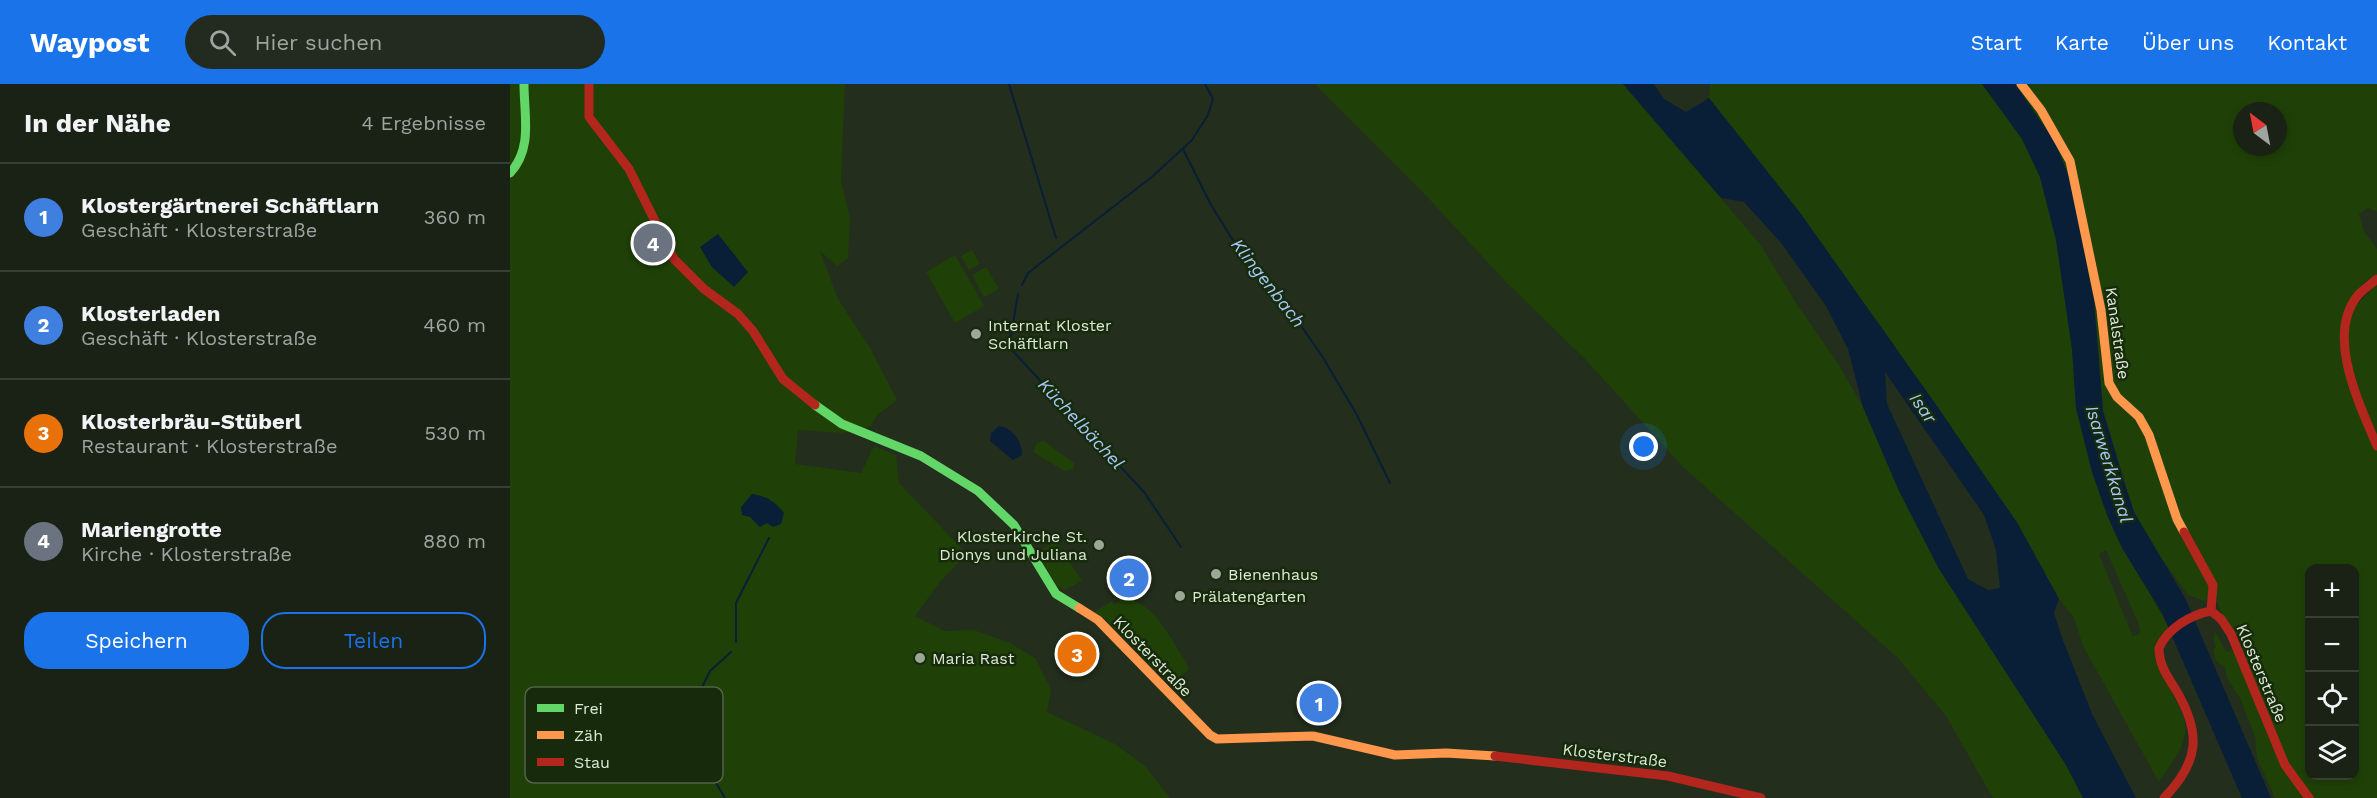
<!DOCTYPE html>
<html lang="de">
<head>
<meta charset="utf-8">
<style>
  body { margin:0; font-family:"Work Sans",sans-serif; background:#232a1f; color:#f1f3f6 }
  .controls { position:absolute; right:18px; bottom:18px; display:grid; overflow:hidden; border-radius:12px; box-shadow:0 3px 9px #0003 }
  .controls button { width:54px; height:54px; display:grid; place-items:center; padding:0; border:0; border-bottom:2px solid #383f35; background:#1a2216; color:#f1f3f6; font:30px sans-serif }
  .compass { position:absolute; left:1723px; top:18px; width:54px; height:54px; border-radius:50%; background:#1a2216; box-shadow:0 3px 9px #0003; rotate:328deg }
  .you { position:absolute; left:1134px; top:363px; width:21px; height:21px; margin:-15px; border:4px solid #fff; border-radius:50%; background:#1a73e8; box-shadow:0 0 0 9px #1a73e833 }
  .badge { display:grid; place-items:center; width:39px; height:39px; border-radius:50%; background:#1a73e8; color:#fff; font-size:20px; font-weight:700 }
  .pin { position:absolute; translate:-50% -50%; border:3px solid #fff; box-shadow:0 2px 6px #0006 }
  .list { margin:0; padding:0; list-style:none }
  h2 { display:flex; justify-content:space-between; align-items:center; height:78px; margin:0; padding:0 24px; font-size:26px }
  h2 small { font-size:20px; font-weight:400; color:#9fa4a1 }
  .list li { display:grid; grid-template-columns:39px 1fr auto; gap:18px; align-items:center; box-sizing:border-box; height:108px; padding:0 24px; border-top:2px solid #383f35 }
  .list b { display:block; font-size:22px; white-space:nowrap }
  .list p { margin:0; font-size:20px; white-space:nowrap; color:#9fa4a1 }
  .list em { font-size:20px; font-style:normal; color:#9fa4a1 }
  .actions { display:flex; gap:12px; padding:18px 24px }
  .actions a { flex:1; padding:14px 0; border:2px solid #1a73e8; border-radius:24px; text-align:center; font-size:21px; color:#1a73e8 }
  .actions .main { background:#1a73e8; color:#fff }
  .icon { flex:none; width:33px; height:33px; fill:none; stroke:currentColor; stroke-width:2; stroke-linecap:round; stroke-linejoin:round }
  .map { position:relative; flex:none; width:1867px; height:714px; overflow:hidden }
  header { display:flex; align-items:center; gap:36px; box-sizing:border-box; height:84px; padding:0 30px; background:#1a73e8; color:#fff }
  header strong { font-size:28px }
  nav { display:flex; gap:33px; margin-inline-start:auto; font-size:21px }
  .search { width:420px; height:54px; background:#232a1f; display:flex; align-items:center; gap:15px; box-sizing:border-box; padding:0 21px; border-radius:33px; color:#9fa4a1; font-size:22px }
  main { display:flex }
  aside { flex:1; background:#1a2216 }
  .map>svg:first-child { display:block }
  .green { fill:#1f4107; fill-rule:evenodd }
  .water { fill:#091f37; fill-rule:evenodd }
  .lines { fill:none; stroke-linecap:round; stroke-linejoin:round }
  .stream { stroke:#091f37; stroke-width:2 }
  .fast { stroke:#63d668; stroke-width:9 }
  .slow { stroke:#ff974d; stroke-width:9 }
  .jam { stroke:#b3261e; stroke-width:9 }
  .poi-dot { fill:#9ba895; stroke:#172b0c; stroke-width:2 }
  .labels { text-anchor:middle; stroke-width:5; stroke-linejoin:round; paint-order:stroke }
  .poi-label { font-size:16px; fill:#dce9d6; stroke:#172b0c; text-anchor:start }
  .street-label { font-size:16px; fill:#dce9d6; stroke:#172b0c }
  .water-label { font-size:18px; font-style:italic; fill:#a6c8f6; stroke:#172b0c }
  .key { fill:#172b0c; stroke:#526449; stroke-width:1.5 }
  .key-label { font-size:16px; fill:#dce9d6 }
</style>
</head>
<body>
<header>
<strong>Waypost</strong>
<div class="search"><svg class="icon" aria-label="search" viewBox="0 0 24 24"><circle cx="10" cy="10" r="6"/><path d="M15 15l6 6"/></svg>Hier suchen</div>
<nav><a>Start</a><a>Karte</a><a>Über uns</a><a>Kontakt</a></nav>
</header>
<main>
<aside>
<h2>In der Nähe<small>4 Ergebnisse</small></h2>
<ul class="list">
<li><span class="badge" style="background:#3f7fe0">1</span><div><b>Klostergärtnerei Schäftlarn</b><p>Geschäft · Klosterstraße</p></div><em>360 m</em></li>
<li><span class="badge" style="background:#3f7fe0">2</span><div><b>Klosterladen</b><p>Geschäft · Klosterstraße</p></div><em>460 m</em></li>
<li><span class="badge" style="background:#e8710a">3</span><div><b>Klosterbräu-Stüberl</b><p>Restaurant · Klosterstraße</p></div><em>530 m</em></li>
<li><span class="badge" style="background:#6b7280">4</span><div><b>Mariengrotte</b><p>Kirche · Klosterstraße</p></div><em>880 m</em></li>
</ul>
<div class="actions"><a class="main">Speichern</a><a>Teilen</a></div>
</aside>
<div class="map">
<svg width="1867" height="714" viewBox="0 0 1867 714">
  <rect width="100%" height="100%" fill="#232e1d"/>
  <path class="green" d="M 0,0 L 335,0 L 331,96 L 340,135 L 338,174 L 327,182 L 310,167 L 328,215 L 360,264 L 387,316 L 366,332 L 361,342 L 333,349 L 288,346 L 285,380 L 351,389 L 364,362 L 386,371 L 389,399 L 457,470 L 432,495 L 405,532 L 435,547 L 464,546 L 500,559 L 525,574 L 541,605 L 537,628 L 605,660 L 635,682 L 660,714 L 0,714 Z
    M 805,0 L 1113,0 L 1250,160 L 1288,222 L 1329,281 L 1353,323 L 1389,407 L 1429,485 L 1556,681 L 1573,714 L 1483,714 L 1436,632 L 1388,574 L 1173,383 L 1076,276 L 995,197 L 909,104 Z
    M 1200,0 L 1472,0 L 1512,55 L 1530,93 L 1546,156 L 1562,265 L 1566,324 L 1582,388 L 1604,448 L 1660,545 C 1621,571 1671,608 1675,639 C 1678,662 1660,680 1649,698 L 1573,562 L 1564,534 L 1549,515 L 1507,440 L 1291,130 L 1199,14 ZM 1596,466 L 1629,541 L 1630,549 L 1623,553 L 1589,470 Z
    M 1505,0 L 1867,0 L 1867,128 L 1858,124 L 1849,130 L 1854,147 L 1867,165 L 1867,190 L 1854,198 L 1839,216 L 1848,220 L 1867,200 L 1867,714 L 1765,714 L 1747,674 L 1745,653 L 1731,616 L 1717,594 L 1715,583 L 1707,578 L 1703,568 L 1706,562 L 1703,554 L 1705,547 L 1716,568 L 1733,563 C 1727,543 1707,533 1707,512 L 1693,517 L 1677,510 L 1641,459 L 1624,428 L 1593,327 L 1584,217 L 1545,58 ZM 1732,27 L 1768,27 L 1768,63 L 1732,63 ZM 1800,484 L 1844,484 L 1844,692 L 1800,692 Z
    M 462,166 L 470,180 L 459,186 L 451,172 Z
    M 445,171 L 474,222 L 445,239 L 416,188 Z
    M 476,183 L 489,205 L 474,213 L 462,191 Z
    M 534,357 L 564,379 L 563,385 L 554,387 L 523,368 L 527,359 Z
    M 546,457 L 572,497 L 555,506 L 547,502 L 530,473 L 532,465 Z
    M 614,515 C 644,516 661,556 676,578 L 679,586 L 662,597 L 655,596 L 596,536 L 584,528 L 602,517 L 604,520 Z"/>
  <path class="water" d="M 1113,0 L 1144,0 L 1154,15 L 1176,28 L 1199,14 L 1291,130 L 1427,322 L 1508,440 L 1549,515 L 1544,529 L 1552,554 L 1583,632 L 1626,714 L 1573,714 L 1556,681 L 1429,485 L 1389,407 L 1353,323 L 1338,265 L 1316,222 L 1272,160 L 1234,118 L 1211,114 ZM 1375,288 L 1474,431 L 1486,466 L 1490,504 L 1478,506 L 1458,495 L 1377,320 Z
    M 1472,0 L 1505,0 L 1545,58 L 1560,95 L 1584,217 L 1593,327 L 1616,404 L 1624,428 L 1675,514 L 1761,714 L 1732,714 L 1652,529 L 1612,464 L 1597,431 L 1582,388 L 1566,324 L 1562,265 L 1546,156 L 1530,93 L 1512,55 Z
    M 208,150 L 238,188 L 224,203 L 202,183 L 190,163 Z
    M 489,342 C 503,344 512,357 512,371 L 503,376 L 480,357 L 481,349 Z
    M 242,410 C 256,412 266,418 274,429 L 271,440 L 263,443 L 257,439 L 250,443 L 240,433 L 232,431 L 231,423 Z"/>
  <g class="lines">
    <path class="stream" d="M 499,0 L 546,154
      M 673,65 L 700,119 L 722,155 L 756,191 L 812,272 L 847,331 L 880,399
      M 512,201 L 518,189 L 643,92 L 682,56 L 698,31 L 703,15 L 695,0
      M 508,210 L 499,263 L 634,408 L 671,463
      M 226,558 L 226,519 L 259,454
      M 215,714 L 189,670 L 176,636 L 200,587 L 221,568"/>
    <path class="fast" d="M 0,89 C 23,64 14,32 14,0
      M 305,321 L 332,340 L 411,372 L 468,407 L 504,441 L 546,510 L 569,524"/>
    <path class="slow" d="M 1511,0 L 1531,26 L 1560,77 L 1591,226 L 1599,299 L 1607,313 L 1629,333 L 1639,351 L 1667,435 L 1674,448
      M 569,524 L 588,536 L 700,651 L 707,655 L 803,652 L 885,671 L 936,669 L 985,672"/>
    <path class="jam" d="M 79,0 L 79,33 L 119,85 L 164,175 L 194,205 L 228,230 L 243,247 L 273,295 L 305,321
      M 1867,195 C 1861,200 1854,205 1849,210 C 1814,250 1850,321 1867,362
      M 1674,448 L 1703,501 L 1701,527
      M 985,672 L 1158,692 L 1251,714
      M 1654,714 C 1689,678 1692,650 1666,606 C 1657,592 1649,581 1649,564 C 1658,544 1680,531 1701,527 L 1711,535 L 1721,550 L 1775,681 L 1799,714"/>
  </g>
  <g class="poi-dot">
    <circle cx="466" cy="250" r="6"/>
    <circle cx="589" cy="461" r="6"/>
    <circle cx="706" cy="490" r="6"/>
    <circle cx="670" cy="512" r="6"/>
    <circle cx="410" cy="574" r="6"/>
  </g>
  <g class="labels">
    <g class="poi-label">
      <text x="478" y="247">Internat Kloster<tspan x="478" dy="18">Schäftlarn</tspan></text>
      <text x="577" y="458" text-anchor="end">Klosterkirche St.<tspan x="577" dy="18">Dionys und Juliana</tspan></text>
      <text x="718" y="496">Bienenhaus</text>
      <text x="682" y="518">Prälatengarten</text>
      <text x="422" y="580">Maria Rast</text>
    </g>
    <g class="street-label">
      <text transform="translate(1608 249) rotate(82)" y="6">Kanalstraße</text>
      <text transform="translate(643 572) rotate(46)" y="6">Klosterstraße</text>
      <text transform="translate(1752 589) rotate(67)" y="6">Klosterstraße</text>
      <text transform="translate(1105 671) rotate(7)" y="6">Klosterstraße</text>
    </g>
    <g class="water-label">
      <text transform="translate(758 199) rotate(52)" y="6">Klingenbach</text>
      <text transform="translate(1413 324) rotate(55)" y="6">Isar</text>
      <text transform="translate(571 340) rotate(47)" y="6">Küchelbächel</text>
      <text transform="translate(1599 380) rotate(73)" y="6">Isarwerkkanal</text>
    </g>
  </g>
  <rect x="15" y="603" width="198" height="96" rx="9" class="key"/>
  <rect x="27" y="620" width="27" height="8" fill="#63d668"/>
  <rect x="27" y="647" width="27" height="8" fill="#ff974d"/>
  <rect x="27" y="674" width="27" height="8" fill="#b3261e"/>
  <g class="key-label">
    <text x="64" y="630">Frei</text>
    <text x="64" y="657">Zäh</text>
    <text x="64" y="684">Stau</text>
  </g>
</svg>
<div class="controls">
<button>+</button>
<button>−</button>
<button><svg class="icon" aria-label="locate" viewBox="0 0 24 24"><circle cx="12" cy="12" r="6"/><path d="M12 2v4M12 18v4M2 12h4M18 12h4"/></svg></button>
<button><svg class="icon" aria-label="layers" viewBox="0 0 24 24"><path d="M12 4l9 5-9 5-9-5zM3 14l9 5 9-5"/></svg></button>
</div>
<svg class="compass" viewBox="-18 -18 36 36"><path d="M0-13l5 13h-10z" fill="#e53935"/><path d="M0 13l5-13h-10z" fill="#9fa4a1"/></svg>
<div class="you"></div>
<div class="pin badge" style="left:809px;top:619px;background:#3f7fe0">1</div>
<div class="pin badge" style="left:619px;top:494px;background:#3f7fe0">2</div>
<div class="pin badge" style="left:567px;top:570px;background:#e8710a">3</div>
<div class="pin badge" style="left:143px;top:159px;background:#6b7280">4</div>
</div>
</main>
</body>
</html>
